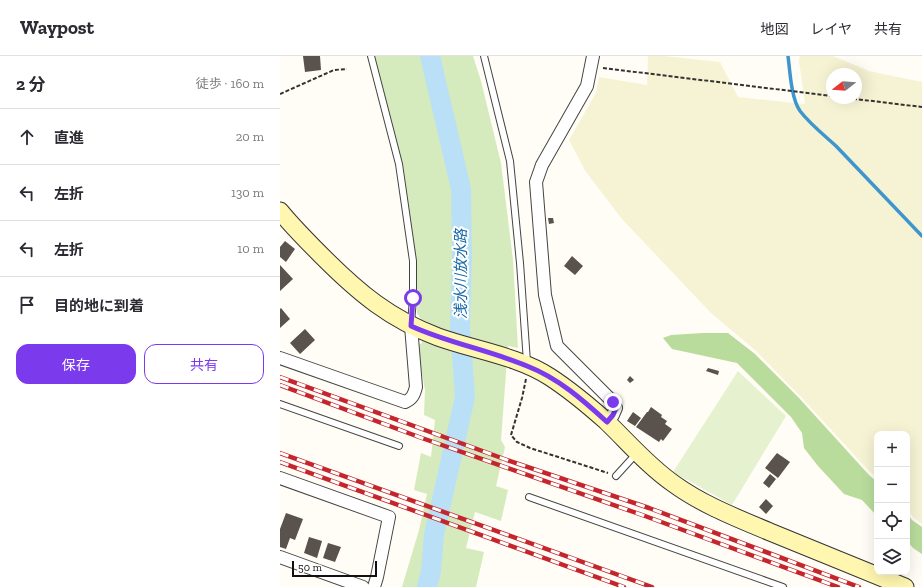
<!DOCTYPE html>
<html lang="ja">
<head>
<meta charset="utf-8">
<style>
  body { margin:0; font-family:"Zilla Slab","Noto Sans JP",serif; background:#f7f7f7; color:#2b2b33 }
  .controls { position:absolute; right:12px; bottom:12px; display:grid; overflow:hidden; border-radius:8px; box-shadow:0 4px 16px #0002 }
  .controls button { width:36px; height:36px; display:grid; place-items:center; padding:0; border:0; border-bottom:1px solid #e1e1e2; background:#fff; color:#2b2b33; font:20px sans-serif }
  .compass { position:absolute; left:546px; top:12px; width:36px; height:36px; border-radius:50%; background:#fff; box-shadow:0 4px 16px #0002; rotate:253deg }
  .scale { position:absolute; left:12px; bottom:10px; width:85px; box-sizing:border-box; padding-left:4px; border:2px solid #111; border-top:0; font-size:11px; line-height:14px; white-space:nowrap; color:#111; -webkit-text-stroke:3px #fff; paint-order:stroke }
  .stop { position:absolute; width:12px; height:12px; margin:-9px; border:3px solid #7c3aed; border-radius:50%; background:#fff }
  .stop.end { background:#7c3aed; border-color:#fff; box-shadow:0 1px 4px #0008 }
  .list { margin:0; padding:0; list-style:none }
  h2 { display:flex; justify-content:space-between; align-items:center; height:52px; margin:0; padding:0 16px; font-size:17px }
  h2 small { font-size:13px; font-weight:400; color:#7c7c81 }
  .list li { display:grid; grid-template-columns:26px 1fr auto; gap:12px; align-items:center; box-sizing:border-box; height:56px; padding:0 16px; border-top:1px solid #e1e1e2 }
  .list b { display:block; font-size:15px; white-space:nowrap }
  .list em { font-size:13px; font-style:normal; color:#7c7c81 }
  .actions { display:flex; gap:8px; padding:12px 16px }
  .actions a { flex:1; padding:9px 0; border:1px solid #7c3aed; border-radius:12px; text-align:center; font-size:14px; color:#7c3aed }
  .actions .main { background:#7c3aed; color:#fff }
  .icon { flex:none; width:22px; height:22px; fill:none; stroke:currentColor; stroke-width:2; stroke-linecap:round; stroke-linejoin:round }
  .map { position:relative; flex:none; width:642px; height:531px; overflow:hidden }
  header { display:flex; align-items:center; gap:24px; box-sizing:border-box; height:56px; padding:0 20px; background:#fff; border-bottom:1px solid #e1e1e2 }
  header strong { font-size:19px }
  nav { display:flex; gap:22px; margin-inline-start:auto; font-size:14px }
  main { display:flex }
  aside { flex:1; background:#fff }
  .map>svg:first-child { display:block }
  .farmland { fill:#f6f3d4; fill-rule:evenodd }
  .green { fill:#d5ebbd }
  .forest { fill:#b9dc9c }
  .pitch { fill:#e6f2cf }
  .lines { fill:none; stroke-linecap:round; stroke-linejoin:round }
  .stream { stroke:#3f96cf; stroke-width:3.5 }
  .river { stroke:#b9e0f7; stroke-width:20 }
  .building { fill:#5a524d }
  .lane-casing { stroke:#444; stroke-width:8 }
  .street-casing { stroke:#444; stroke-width:14 }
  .secondary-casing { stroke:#333; stroke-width:19 }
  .path { stroke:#333; stroke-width:2; stroke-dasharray:4 2; stroke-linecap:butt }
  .lane { stroke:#fff; stroke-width:6 }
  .street { stroke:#fff; stroke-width:12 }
  .secondary { stroke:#fff6b0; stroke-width:17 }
  .rail-casing { stroke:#c4262e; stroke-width:4.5 }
  .rail { stroke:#fff; stroke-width:3; stroke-dasharray:9; stroke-linecap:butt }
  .route { stroke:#7c3aed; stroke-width:5 }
  .labels { text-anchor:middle; stroke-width:4; stroke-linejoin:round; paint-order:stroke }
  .water-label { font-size:15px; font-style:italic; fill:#1768a6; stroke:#fff }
</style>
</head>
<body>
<header>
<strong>Waypost</strong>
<nav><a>地図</a><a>レイヤ</a><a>共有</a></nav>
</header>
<main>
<aside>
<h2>2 分<small>徒歩 · 160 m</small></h2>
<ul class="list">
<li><svg class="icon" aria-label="ahead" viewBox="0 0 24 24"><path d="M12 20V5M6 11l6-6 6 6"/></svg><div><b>直進</b></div><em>20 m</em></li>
<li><svg class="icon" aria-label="left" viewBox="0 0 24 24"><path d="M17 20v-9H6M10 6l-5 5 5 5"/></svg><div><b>左折</b></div><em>130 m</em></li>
<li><svg class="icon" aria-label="left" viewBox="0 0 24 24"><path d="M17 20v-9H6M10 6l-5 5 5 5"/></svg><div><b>左折</b></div><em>10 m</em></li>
<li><svg class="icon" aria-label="arrive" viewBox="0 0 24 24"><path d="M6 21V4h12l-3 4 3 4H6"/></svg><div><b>目的地に到着</b></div></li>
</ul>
<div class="actions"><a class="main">保存</a><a>共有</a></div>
</aside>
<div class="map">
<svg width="642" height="531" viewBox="0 0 642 531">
  <rect width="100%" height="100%" fill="#fffdf5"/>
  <path class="farmland" d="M 368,0 L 384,0 L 440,6 L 458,41 L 525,48 L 519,5 L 520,0 L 553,0 L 589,15 L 642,26 L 642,468 L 634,462 L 627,453 L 627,378 L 597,378 L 597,422 L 590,416 L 521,341 L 476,295 L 430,256 L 342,163 L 306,116 L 289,84 L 316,37 L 319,21 L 367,29 ZM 552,18 L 576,18 L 576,42 L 552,42 Z"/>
  <path class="green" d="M 94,0 L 193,0 L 201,25 L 221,107 L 233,204 L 238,292 L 228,290 L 221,384 L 225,391 L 216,430 L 228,434 L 221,465 L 195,456 L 186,492 L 204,496 L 196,531 L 122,531 L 139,474 L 147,438 L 134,434 L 141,397 L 151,401 L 155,364 L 144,359 L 145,334 L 137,290 L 142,287 L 141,263 L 137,257 L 137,209 L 122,112 Z"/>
  <path class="forest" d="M 423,277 L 448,277 L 475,298 L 519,342 L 589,419 L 597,426 L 597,460 L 582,444 L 564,438 L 538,410 L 524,392 L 522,377 L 511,361 L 457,307 L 392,293 L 383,282 L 391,279 Z
    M 627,457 L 632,464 L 642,471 L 642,498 L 633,492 L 627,485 Z"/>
  <path class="pitch" d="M 458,315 L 506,360 L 452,449 L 393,416 Z"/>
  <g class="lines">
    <path class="stream" d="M 508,0 C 510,15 511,42 520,55 C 530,68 544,79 556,90 L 642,180"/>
    <path class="river" d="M 147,531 L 151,515 L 154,479 L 185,341 L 180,271 L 182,202 L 181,133 L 150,0"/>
  </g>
  <path class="building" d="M 23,0 L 40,0 L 41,14 L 25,16 Z
    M 268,162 L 273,162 L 274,167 L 269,168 Z
    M 5,185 L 15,193 L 6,206 L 0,201 L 0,191 Z
    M 292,200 L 303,210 L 295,219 L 284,210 Z
    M 0,209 L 13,223 L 0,235 Z
    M 1,252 L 10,263 L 0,272 L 0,253 Z
    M 25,273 L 35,284 L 20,298 L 10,287 Z
    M 428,312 L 439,315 L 438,319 L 426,315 Z
    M 350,320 L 354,324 L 350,327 L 347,324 Z
    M 371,351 L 382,359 L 381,361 L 387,365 L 385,368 L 392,373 L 383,385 L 381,383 L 379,386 L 356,371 L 367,356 L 368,356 Z
    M 353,356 L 361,362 L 355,370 L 347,365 Z
    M 497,397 L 510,406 L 498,422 L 485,412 Z
    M 490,418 L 496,423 L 489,432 L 483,427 Z
    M 486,443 L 493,450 L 486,458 L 479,451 Z
    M 6,457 L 23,463 L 15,484 L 10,482 L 6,493 L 0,491 L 0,473 Z
    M 29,481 L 42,485 L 37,502 L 24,497 Z
    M 48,487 L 61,491 L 55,506 L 43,502 Z"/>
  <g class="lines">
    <g class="lane-casing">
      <path id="lane" d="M 91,0 L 119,108 L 133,205 L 133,242 L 131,268
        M 204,0 L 230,105 L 240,207 L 247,306
        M 0,348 L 119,390
        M 336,420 L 356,398
        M 249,441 L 503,531"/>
    </g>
    <g class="street-casing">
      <path id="street" d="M 313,0 L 307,30 L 262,109 L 256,126 L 265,239 L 277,290 L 333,346 L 336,352 L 333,359 L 327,366
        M 0,302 L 125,346 C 132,343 134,339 136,331 L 131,270
        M 0,422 L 109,461 L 97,521 L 94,531
        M 0,501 L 83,531"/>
    </g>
    <g class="secondary-casing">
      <path id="secondary" d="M 0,155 C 13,171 28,186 43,201 C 79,237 110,263 158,281 C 194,294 238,300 270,321 C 290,334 308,349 326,365 C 348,386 368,410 394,428 C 423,449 457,462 490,476 C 535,494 580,513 625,531"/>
    </g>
    <path class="path" d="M 323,12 L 552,40
      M 0,38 L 54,14 L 67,13
      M 567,42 L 642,51
      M 246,323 L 242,342 L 231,379 L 237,386 L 250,392 L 328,417"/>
    <use href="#lane" class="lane"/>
    <use href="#street" class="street"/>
    <use href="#secondary" class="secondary"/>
    <g class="rail-casing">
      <path id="rail" d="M 0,321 L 227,404 L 369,452 L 579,531
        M 0,329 L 139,381 L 365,460 L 558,531
        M 0,397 L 372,531
        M 0,406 L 344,531"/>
    </g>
    <use href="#rail" class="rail"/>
  </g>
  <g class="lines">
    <path class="route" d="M 133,242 L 131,270 C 168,287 209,294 247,310 C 278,322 303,344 327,366 L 333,359 L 336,352 L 333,346"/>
  </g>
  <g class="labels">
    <g class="water-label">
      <text transform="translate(181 218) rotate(-90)" y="5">浅水川放水路</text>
    </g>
  </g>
</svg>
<div class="controls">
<button>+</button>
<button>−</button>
<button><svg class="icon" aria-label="locate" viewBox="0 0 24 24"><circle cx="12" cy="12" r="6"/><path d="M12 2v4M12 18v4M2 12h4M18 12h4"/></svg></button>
<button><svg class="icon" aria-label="layers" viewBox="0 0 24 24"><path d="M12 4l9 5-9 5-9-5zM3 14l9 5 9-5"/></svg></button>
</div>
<svg class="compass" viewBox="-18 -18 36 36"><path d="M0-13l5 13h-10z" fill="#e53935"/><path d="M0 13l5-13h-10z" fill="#7c7c81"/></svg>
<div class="scale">50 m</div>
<div class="stop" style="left:133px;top:242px"></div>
<div class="stop end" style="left:333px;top:346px"></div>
</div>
</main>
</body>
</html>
